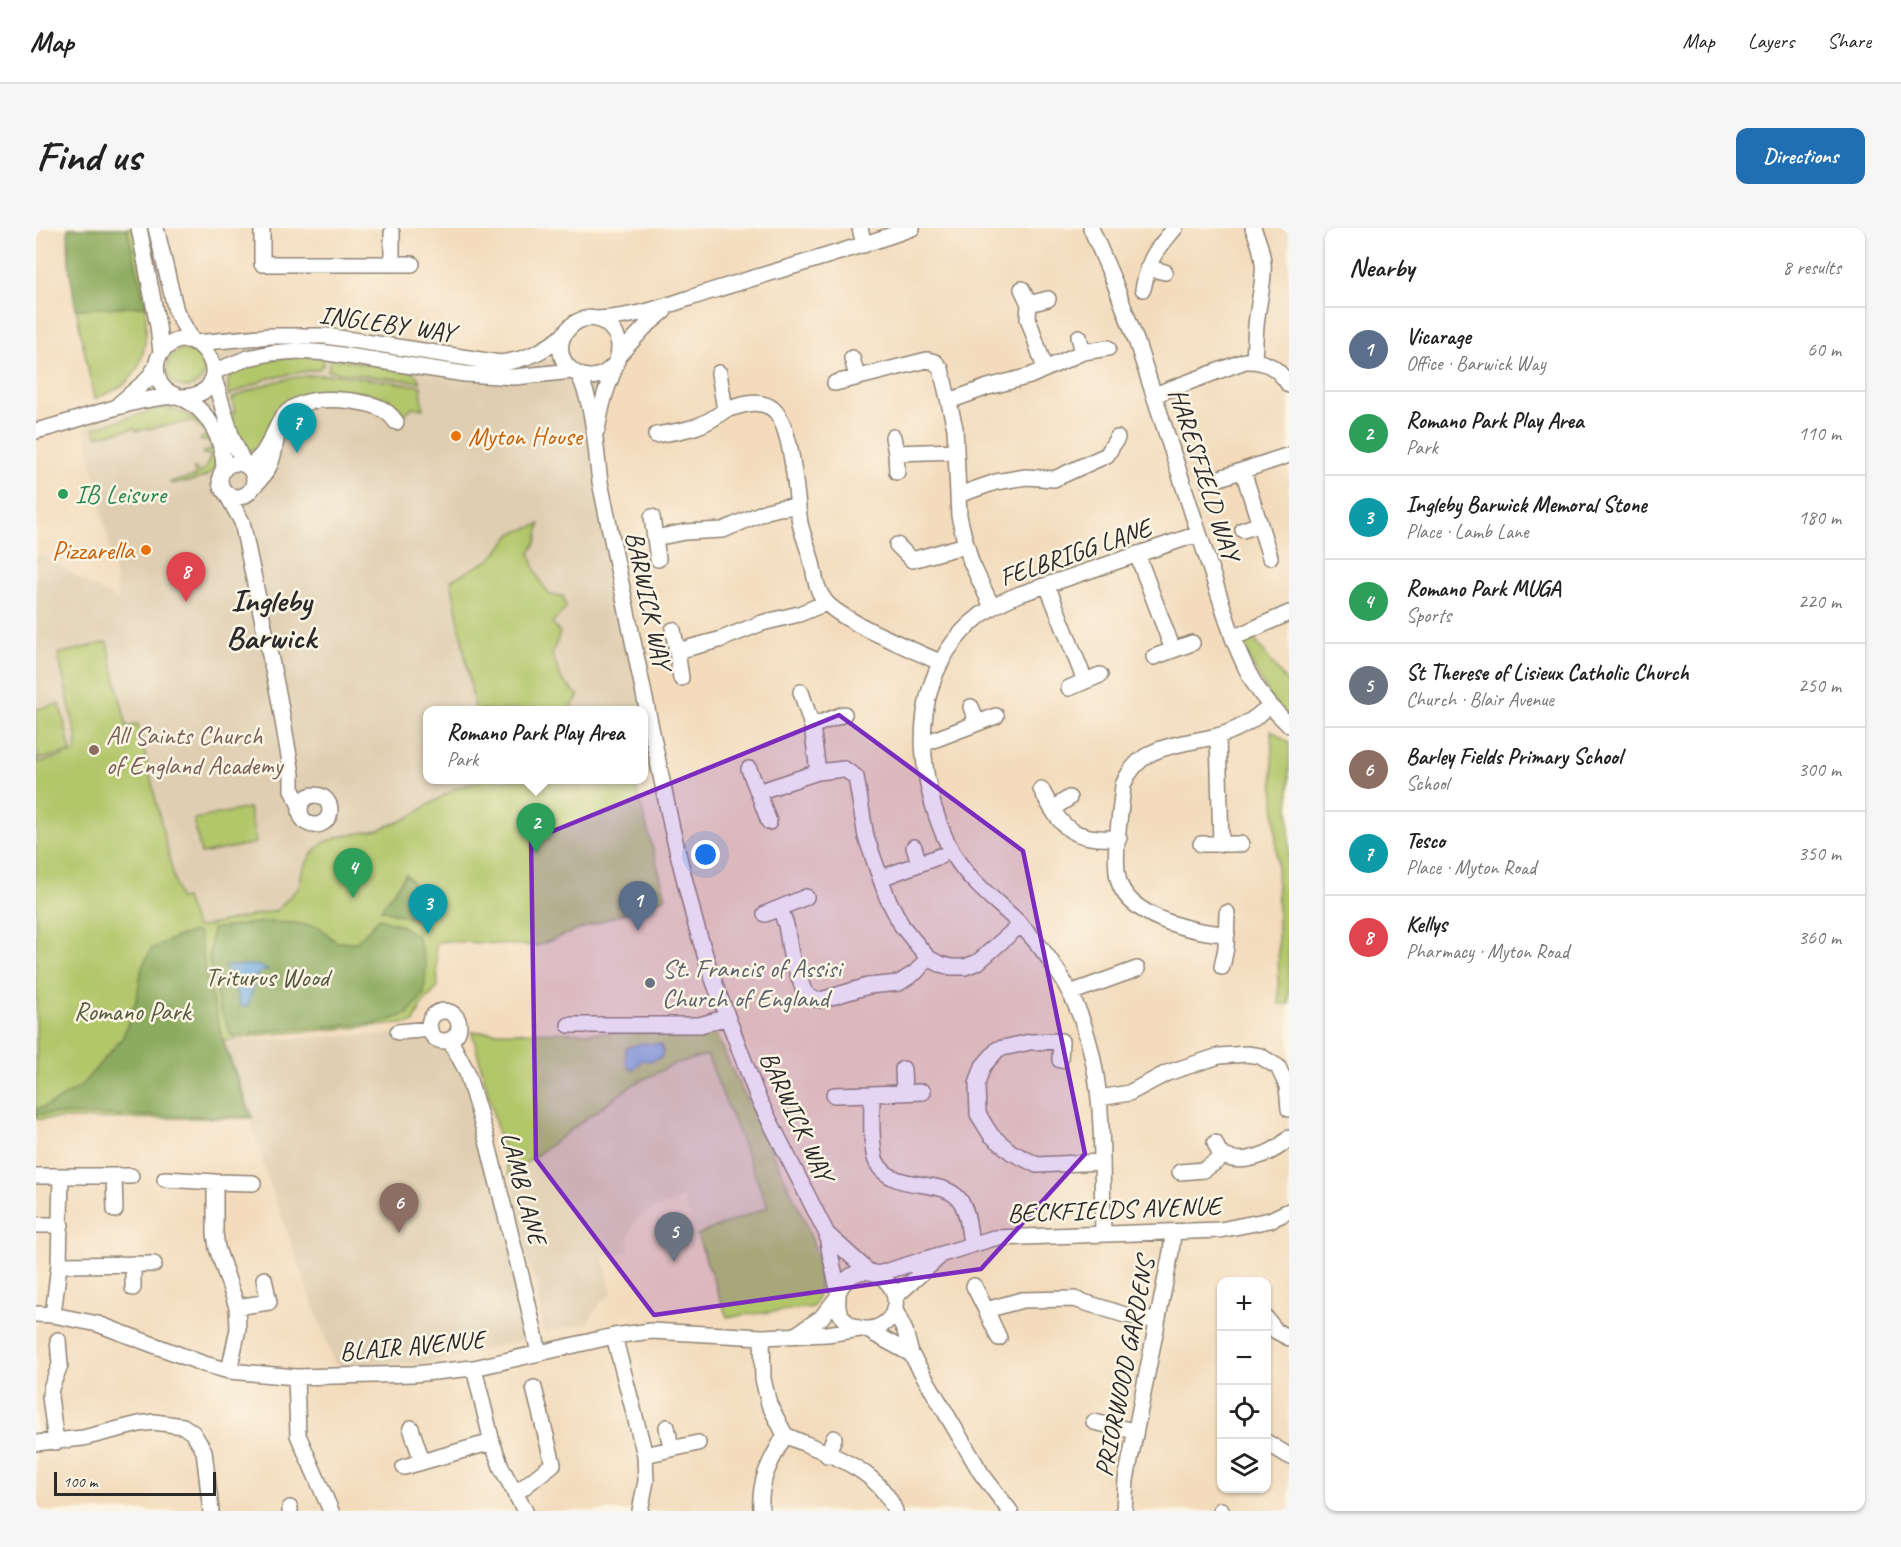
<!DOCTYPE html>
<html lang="en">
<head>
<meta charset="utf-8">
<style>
  body { margin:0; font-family:Caveat,sans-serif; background:#f6f6f6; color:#222 }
  .controls { position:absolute; right:18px; bottom:18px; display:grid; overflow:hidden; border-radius:12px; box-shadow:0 2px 4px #0004 }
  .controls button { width:54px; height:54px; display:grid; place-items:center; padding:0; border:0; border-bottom:2px solid #e0e0e0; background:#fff; color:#222; font:30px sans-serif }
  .scale { position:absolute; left:18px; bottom:15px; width:162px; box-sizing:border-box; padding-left:6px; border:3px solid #2b2b2b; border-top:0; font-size:16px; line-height:21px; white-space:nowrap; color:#2b2b2b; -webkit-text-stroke:4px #fcf5e5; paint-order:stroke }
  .you { position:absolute; left:670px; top:627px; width:21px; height:21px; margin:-15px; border:4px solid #fff; border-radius:50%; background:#1a73e8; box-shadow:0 0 0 9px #1a73e833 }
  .badge { display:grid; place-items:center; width:39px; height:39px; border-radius:50%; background:#1f6fb2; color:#fff; font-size:20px; font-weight:700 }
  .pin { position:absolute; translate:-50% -50px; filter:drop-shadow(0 2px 3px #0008) }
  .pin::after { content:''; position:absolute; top:32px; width:21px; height:18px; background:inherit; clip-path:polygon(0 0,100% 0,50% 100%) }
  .popup { position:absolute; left:387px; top:478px; width:225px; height:78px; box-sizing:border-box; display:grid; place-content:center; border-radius:12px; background:#fff; filter:drop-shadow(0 2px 4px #0005); font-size:20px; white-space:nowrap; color:#767676 }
  .popup b { font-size:22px; color:#222 }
  .popup::after { content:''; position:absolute; left:50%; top:100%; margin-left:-12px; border:12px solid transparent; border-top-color:#fff }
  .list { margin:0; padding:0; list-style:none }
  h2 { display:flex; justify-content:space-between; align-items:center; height:78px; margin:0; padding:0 24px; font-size:26px }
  h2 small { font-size:20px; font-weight:400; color:#767676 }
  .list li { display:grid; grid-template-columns:39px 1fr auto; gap:18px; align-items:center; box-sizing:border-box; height:84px; padding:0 24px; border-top:2px solid #e0e0e0 }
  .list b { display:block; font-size:22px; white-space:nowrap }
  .list p { margin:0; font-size:20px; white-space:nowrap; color:#767676 }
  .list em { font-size:20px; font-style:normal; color:#767676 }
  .icon { flex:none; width:33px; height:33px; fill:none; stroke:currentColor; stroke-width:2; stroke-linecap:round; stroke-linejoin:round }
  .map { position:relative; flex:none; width:1253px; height:1283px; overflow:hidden; border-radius:12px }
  header { display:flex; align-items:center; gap:36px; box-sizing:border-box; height:84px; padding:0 30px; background:#fff; border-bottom:2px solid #e0e0e0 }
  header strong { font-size:28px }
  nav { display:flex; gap:33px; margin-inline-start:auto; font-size:21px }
  .intro { display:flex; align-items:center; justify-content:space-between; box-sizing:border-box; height:144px; padding:0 36px }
  h1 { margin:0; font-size:42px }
  .button { padding:15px 27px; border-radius:12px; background:#1f6fb2; color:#fff; font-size:21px; font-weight:700 }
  main { display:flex; gap:36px; padding:0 36px }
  aside { flex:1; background:#fff; border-radius:12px; box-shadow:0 2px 4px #0004 }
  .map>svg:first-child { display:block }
  .built { fill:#dfceb1 }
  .green { fill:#b2c66a; stroke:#6e784a; stroke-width:1.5 }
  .forest { fill:#8dab5e; stroke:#5c6b44; stroke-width:1.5 }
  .water { fill:#70abe1; stroke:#4e6b86; stroke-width:1.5 }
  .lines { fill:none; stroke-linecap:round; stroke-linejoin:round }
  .minor-casing { stroke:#8f8374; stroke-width:18 }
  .minor { stroke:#fff; stroke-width:15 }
  .marked { fill:#7b2cbf; fill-opacity:0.2; stroke:#7b2cbf; stroke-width:4.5; stroke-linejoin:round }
  .food-dot { fill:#e8710a; stroke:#fcf5e5; stroke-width:2 }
  .leisure-dot { fill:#2e9e5b; stroke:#fcf5e5; stroke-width:2 }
  .education-dot { fill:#8d6e63; stroke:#fcf5e5; stroke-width:2 }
  .worship-dot { fill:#6b7280; stroke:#fcf5e5; stroke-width:2 }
  .labels { text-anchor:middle; stroke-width:5; stroke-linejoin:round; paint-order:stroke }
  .street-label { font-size:26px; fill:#2b2b2b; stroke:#fcf5e5 }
  .food-label { font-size:26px; fill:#c56008; stroke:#fcf5e5; text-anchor:start }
  .leisure-label { font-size:26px; fill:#27864d; stroke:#fcf5e5; text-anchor:start }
  .education-label { font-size:26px; fill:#785e54; stroke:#fcf5e5; text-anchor:start }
  .worship-label { font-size:26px; fill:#5b616d; stroke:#fcf5e5; text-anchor:start }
  .park-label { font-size:26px; fill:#545a3e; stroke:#fcf5e5 }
  .district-label { font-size:32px; font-weight:bold; fill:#2b2b2b; stroke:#fcf5e5 }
</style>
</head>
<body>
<header>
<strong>Map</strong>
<nav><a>Map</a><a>Layers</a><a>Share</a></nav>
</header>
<div class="intro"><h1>Find us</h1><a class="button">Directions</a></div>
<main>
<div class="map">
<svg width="1253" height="1283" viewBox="0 0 1253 1283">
  <rect width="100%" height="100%" fill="#fcf5e5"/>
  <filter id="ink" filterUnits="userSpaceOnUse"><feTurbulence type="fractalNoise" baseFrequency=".0167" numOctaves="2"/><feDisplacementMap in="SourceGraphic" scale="12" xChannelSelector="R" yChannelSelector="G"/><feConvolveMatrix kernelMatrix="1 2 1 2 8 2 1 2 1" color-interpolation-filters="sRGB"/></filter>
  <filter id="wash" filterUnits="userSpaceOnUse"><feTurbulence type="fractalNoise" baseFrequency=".008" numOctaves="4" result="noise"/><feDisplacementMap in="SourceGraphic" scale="24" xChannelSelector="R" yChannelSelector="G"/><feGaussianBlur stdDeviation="1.35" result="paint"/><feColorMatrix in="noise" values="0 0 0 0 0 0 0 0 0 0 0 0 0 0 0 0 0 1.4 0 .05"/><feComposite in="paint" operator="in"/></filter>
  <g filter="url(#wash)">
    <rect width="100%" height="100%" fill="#f3dbbc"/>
    <path class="built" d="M 268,115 L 451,141 L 527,130 L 559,149 L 560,222 L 608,482 L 392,482 L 392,552 L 447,552 L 420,560 L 370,591 L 342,602 L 306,608 L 266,644 L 263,659 L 241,683 L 159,701 L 149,670 L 0,708 L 0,324 L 82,373 L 80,353 L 47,190 L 81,178 L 146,148 L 195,121 Z
      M 394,801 L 397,808 L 403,812 L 414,812 L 430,842 L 500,1109 L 386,1136 L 299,1137 L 231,948 L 214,889 L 187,813 L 362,806 Z
      M 671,826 L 732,980 L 661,1007 L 647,971 L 609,985 L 600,992 L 593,1006 L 593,1023 L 567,1029 L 576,1066 L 564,1075 L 551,1095 L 509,1105 L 504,1087 L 501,1053 L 499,1053 L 491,1031 L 482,993 L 477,955 L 473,947 L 598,856 L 638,836 Z"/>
    <path class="green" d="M 91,0 L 97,0 L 113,77 L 110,78 C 111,106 111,143 84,159 C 76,164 67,167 58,171 L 40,81 L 109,77 Z
      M131 140a19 19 0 1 1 38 0a19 19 0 1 1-38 0Z
      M 288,129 L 287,137 L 282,141 L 230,151 L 192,168 L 192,153 C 208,126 260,130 288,129 Z
      M 294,130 L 375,143 L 381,148 L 384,154 L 292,143 Z
      M 279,147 L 303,147 L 385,158 L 387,181 L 377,179 L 367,187 C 356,167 340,166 320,164 C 293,161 267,161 246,180 C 235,189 229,207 223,220 L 216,222 L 211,221 L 201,204 L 195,185 L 199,184 L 196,171 C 223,156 249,150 279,147 Z
      M 126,180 C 139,181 156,187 165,196 C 175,206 189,236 172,247 C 163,253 146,254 135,256 L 134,254 L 160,248 L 157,241 L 160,240 L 163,246 C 170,241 172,235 175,227 L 167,226 L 167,224 L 176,222 L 172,212 L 165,213 L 164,211 L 171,207 L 168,202 L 156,193 L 100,203 L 99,200 L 60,208 L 58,200 Z
      M 504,296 L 501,313 L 494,325 C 498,341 503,354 514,367 L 527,368 L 530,380 L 516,395 L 524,405 L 516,426 L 526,452 L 543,468 L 533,482 L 439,482 L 415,352 L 455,331 L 477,305 Z
      M 1215,407 L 1253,457 L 1253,489 L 1235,471 L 1208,422 L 1210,412 Z
      M 71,414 L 91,499 L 102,496 L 143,671 L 149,670 L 160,700 L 241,682 L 263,659 L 266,644 L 275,627 L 287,615 L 306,608 L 342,602 L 370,591 L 420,560 L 447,552 L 598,552 L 630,669 L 500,718 L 409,713 L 400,716 L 402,759 L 385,778 L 378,795 L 224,807 L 187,813 L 217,890 L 0,891 L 0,528 L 2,535 L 40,524 L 41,511 L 22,426 Z
      M 24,476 L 35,524 L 3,531 L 0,518 L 0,481 Z
      M 1235,502 L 1253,515 L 1253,776 L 1243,776 L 1241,632 Z
      M 213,580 L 220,615 L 165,626 L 158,591 Z
      M 627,803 L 673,803 L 679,806 L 762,978 C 775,1008 794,1047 777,1079 L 691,1089 L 661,1007 L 732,979 L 671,827 L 638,836 L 598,856 L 473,947 L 436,804 L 627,805 Z"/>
    <path class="forest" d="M 32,0 L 91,0 L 110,78 L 40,81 L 33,38 Z
      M 370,646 L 377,656 L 379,673 L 388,694 L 345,681 Z
      M 343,690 L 364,697 L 381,708 L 390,737 L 388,766 L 371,786 L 345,795 L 238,802 L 195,808 L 183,778 L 173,732 L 176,701 L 228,694 L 259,695 L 283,699 L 300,714 L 321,714 Z
      M 158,704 L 163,706 L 171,750 L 187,813 L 214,889 L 0,886 L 0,882 L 17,875 L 44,859 L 87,809 L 101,769 L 106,739 L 115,721 L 140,709 Z"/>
    <path class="water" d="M 219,737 L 232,742 L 221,746 L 212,778 L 205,779 L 195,747 L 188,738 Z
      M 606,815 L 624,816 L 627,822 L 626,829 L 614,833 L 606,832 L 598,841 L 594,841 L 590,835 L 590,820 Z"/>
  </g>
  <g filter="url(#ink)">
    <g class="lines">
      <g class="minor-casing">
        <path id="minor" d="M 103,0 L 122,98 L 125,125
          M 120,0 L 140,83 L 157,114
          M 226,0 L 226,36 L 376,36
          M 824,0 L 828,17
          M 1055,0 L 1079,56 L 1101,115 L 1197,410 C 1212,448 1223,469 1253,497
          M 1217,0 C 1234,38 1226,51 1221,89 C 1219,103 1219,118 1218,132
          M 356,5 L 356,36
          M 1112,40 L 1129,44
          M 986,61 L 993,76 L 992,90 L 1009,141
          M 1107,61 C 1114,28 1118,25 1139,0
          M 993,76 L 1012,71
          M 561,91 C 605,89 634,76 675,63 C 742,42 810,24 876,0
          M 1043,109 L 1047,124
          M 160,115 L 234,108 L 290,108 L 464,135 C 490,132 508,123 528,107
          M 583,127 L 609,99 L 628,83
          M 816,130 L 821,149
          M 177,144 L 212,130 L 235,125 L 262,123 L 292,125 L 429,146 L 479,149 L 536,143
          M 683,145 L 689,182 C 704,178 719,171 734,179 C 757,191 760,271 764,295 C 767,309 773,321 776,335 C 779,348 780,362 789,373 C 804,393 879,422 905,435
          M 177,147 L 196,210 L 208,236
          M 543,147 C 559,181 559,218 564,254 L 636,601 L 659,694 L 674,743 L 722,870 L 791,1006 C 793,1025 798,1042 802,1061 C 803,1068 800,1076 803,1083 C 810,1100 831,1106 846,1097 C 885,1072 829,1012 802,1064
          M 799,155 L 891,132 L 899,134 L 905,141 L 919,200 L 923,288 L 927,305 L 935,334 L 956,379
          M 1118,167 L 1209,133 C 1230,132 1242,140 1253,157
          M 146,169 C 210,167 161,79 125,125 C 119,133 119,146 124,155 C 130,165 137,166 146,170 C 173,182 188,213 188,241
          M 913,173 L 952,159 L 994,148 L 1047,124 L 1072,120
          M 83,176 L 111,152 L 120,139
          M 561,202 C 563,191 565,180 568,170 C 572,153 587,128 582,112 C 579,102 570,93 560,91 C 551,89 541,92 534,99 C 505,127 549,170 578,137
          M 0,203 C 47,192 91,171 139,168
          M 620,207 C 649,202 665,201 689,182
          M 857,209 L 860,225 L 861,244
          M 860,225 L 920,223
          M184 252a17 17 0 1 1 34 0a17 17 0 1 1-34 0Z
          M 212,239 C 224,232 229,223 235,211 C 239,204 242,196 246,190 C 262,169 293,170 316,173 C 335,176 349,178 360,194
          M 1207,243 L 1234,329
          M 1172,254 L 1253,227
          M 216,260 C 235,242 237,232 241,207
          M 190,265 L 206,294 L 243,470 L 256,546 L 256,562 L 264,578
          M 922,267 L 960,254 L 990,249 L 1018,251 L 1071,227 L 1081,210
          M 616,289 L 619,310
          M 1207,302 L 1224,296
          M 861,317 L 876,332 L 930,317
          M 1101,326 L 1137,422
          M 622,331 L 619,310 L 649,304 L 687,302 L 731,283 L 743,280 L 762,278
          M 1011,357 L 1049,453
          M 637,402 L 641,423
          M 1197,410 L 1253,385
          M 1118,429 L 1156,415
          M 645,450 L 641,423 L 683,412 L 726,395 L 763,386 L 790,375
          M 1033,460 L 1064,447
          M 765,464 L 776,498 L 782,544 L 808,541 L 820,549 L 830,609 L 851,669 L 866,698 L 892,730 L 904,736 L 915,739 L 929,739 L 942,734 L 984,697
          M 935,479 L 941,495
          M 776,498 L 808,486
          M 887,516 L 960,488
          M 713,541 L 722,564
          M 1005,561 C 1026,601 1034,612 1083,610
          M264 582a15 15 0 1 1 30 0a15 15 0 1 1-30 0Z
          M 1016,581 L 1033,570
          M 733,594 L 722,564 L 782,544
          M 1165,616 L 1185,616 L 1182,508
          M 1185,616 L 1205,616
          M 878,619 L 883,636
          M 845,650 L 904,628
          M 744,680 L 750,697 L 755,727 L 768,763 L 774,770 L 785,772 L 832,758 L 863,755 L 880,744 L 892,730
          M 729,686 L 770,669
          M 1191,706 C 1157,705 1089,688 1082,650 C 1077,625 1085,584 1087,557 C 1104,515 1143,518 1181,508 C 1201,503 1218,492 1233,478
          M 1186,739 L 1190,720 L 1191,685
          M 1034,765 L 1101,741
          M393 798a15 15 0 1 1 30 0a15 15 0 1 1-30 0Z
          M 533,797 L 664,797 L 691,789
          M 362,804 L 394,801
          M 414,812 L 430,842 L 449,905 L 489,1063 L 503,1125
          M 1024,832 L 1025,813 L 994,814 L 962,821 L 947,838 L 941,856 L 942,886 L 955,907 L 975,924 L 1001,937 L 1066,934
          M 867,841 L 868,864
          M 887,864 L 836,866 C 836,882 834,923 841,935 C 857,965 905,949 923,971 C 932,982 933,1003 935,1016
          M 798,867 L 836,866
          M 1064,870 L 1093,865 L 1131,845 L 1183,828 L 1211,826 L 1224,828 L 1242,839 L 1251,858 L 1253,881
          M 1179,915 L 1183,924 L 1188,928
          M 1144,944 L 1168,942 L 1188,928 C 1207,938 1239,925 1253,910
          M 0,948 L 25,948
          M 78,948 L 79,982
          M 129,951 L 179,954 L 179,1005 L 181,1020 L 201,1079 L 202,1101 L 193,1143
          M 179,954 L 217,955
          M 0,997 L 25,997
          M 791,1006 L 832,1043
          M 1067,1006 C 1065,932 1071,857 1044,787 C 1031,754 1009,722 984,696 C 964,676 940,659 923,635 C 908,614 897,581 892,556 C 878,488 894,419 955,380 C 964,374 974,370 984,366 L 1162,306
          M 97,1036 L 97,1060
          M 23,1037 L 118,1036
          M 842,1046 L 958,1010 L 1184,1002 L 1234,992 L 1253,983
          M 938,1058 L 950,1082 L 986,1072 L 1038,1071 L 1089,1087 L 1120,1093
          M 859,1069 L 902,1030
          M 201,1079 L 233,1074 L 228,1051
          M 858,1080 L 869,1103 L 875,1126 L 945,1245 L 974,1283
          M 950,1082 L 963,1110
          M 0,1086 L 17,1087 L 62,1096 L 168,1136 L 193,1143 L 260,1149 L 378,1146 L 438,1140 L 578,1108 L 615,1103 L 726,1109 L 791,1106 L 824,1101
          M 17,1087 L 23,1037 L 25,948 L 95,948
          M 1230,1090 L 1240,1103 L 1253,1110
          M 831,1102 L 875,1126
          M 761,1106 L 785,1090 L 801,1070
          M 578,1108 L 609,1227 L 610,1253 L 604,1283
          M 438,1140 L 456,1214 L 466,1241 L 489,1283
          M 260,1149 L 262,1207 L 295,1283
          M 1058,1194 L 1098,1203
          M 631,1199 L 635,1220
          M 375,1200 L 386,1233
          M 749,1207 C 788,1225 842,1239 859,1283
          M 20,1214 L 14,1169 L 15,1160 L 24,1137 L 22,1112
          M 1230,1214 L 1253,1228
          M 0,1215 L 47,1210 L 103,1196 L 118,1194 L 147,1198 L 157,1205 L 168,1223 L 175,1283
          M 609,1227 L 662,1215
          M 791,1227 L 798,1210
          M 368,1239 L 456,1214
          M 479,1266 L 517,1236 L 498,1160
          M 254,1280 L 254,1283
          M 1185,1282 L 1185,1283
          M 725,1283 C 723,1251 734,1234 749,1207 L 733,1176 L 727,1151 L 726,1109
          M 1088,1283 L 1090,1252 L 1135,1024 L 1137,1005"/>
      </g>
      <use href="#minor" class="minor"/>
    </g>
  </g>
  <path class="marked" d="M 803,487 L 987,623 L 1049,926 L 945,1041 L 618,1087 L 500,931 L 495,612 Z"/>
  <g class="food-dot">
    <circle cx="420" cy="208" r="6"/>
    <circle cx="110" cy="322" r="6"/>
  </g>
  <circle class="leisure-dot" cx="27" cy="266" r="6"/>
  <circle class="education-dot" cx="58" cy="522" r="6"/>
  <circle class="worship-dot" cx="614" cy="755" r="6"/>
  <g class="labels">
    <g class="street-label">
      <text transform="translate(351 95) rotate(8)" y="9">INGLEBY WAY</text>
      <text transform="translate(1169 246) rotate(72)" y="9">HARESFIELD WAY</text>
      <text transform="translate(1039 324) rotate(-19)" y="9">FELBRIGG LANE</text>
      <text transform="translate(613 372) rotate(78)" y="9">BARWICK WAY</text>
      <text transform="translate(761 888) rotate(65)" y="9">BARWICK WAY</text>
      <text transform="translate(488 960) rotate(75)" y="9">LAMB LANE</text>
      <text transform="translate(1078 981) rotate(-2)" y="9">BECKFIELDS AVENUE</text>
      <text transform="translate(376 1117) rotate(-5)" y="9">BLAIR AVENUE</text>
      <text transform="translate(1088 1139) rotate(-79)" y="9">PRIORWOOD GARDENS</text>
    </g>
    <g class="food-label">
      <text x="432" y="217">Myton House</text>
      <text x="98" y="331" text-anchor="end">Pizzarella</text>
    </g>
    <g class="leisure-label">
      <text x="39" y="275">IB Leisure</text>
    </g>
    <g class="education-label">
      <text x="70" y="516">All Saints Church<tspan x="70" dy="30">of England Academy</tspan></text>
    </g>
    <g class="worship-label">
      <text x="626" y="749">St. Francis of Assisi<tspan x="626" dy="30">Church of England</tspan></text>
    </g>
    <g class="park-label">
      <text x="231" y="758">Triturus Wood</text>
      <text x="96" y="792">Romano Park</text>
    </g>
    <g class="district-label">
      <text x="235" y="383">Ingleby<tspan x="235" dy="37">Barwick</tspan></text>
    </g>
  </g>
</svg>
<div class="controls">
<button>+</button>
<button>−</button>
<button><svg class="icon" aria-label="locate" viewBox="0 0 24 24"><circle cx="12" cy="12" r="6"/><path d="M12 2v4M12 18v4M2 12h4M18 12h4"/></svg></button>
<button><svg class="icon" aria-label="layers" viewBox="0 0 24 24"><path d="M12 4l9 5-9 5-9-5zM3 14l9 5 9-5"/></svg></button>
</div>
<div class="scale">100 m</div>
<div class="you"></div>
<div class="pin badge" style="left:602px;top:703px;background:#5c6f8a">1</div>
<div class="pin badge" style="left:500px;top:625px;background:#2e9e5b">2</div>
<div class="popup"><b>Romano Park Play Area</b>Park</div>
<div class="pin badge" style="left:392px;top:706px;background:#0f9aa8">3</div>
<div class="pin badge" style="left:317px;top:670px;background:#2e9e5b">4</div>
<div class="pin badge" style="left:638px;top:1034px;background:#6b7280">5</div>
<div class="pin badge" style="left:363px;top:1005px;background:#8d6e63">6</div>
<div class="pin badge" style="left:261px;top:225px;background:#0f9aa8">7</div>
<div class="pin badge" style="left:150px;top:374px;background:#e0444e">8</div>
</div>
<aside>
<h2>Nearby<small>8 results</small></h2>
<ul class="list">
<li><span class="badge" style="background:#5c6f8a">1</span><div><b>Vicarage</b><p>Office · Barwick Way</p></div><em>60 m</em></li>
<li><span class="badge" style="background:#2e9e5b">2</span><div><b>Romano Park Play Area</b><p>Park</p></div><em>110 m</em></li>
<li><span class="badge" style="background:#0f9aa8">3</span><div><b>Ingleby Barwick Memoral Stone</b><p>Place · Lamb Lane</p></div><em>180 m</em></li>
<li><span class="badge" style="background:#2e9e5b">4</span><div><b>Romano Park MUGA</b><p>Sports</p></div><em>220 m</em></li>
<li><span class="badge" style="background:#6b7280">5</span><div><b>St Therese of Lisieux Catholic Church</b><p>Church · Blair Avenue</p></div><em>250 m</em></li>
<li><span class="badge" style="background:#8d6e63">6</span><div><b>Barley Fields Primary School</b><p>School</p></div><em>300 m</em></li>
<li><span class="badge" style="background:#0f9aa8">7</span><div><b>Tesco</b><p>Place · Myton Road</p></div><em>350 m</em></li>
<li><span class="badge" style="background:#e0444e">8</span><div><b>Kellys</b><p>Pharmacy · Myton Road</p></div><em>360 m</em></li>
</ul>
</aside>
</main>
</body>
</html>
